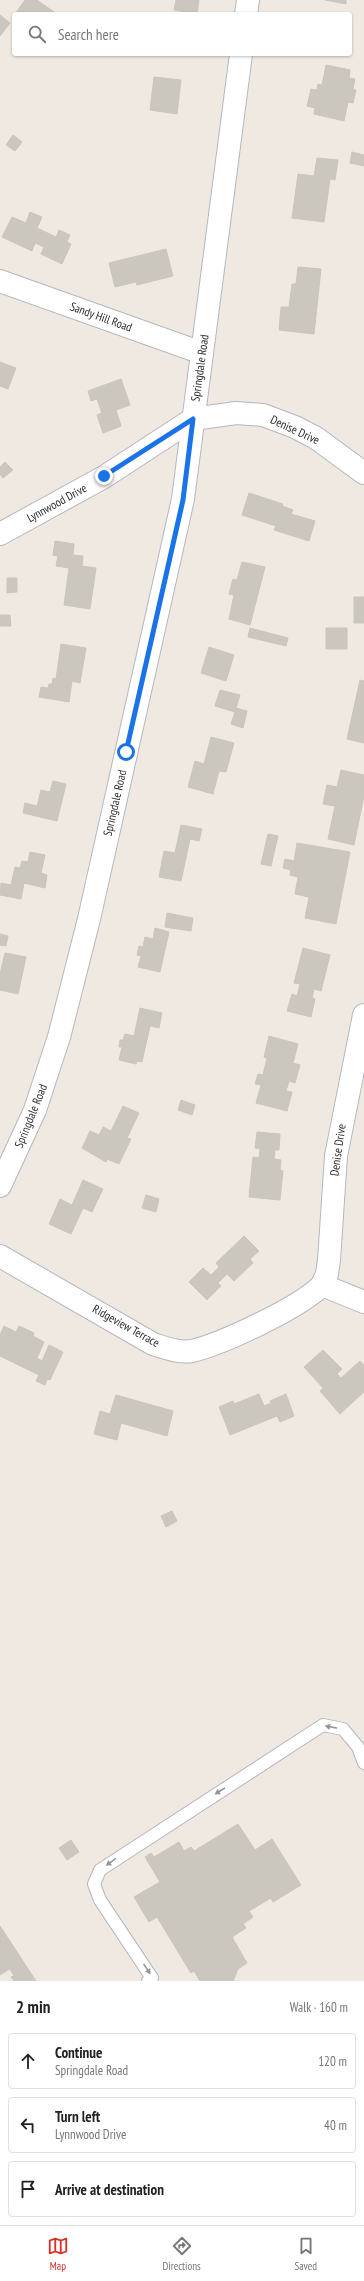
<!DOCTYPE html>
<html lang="en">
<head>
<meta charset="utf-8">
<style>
  body { margin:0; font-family:"PT Sans Narrow",sans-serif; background:#f2f2f2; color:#222 }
  .stop { position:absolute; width:12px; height:12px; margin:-9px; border:3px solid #1a73e8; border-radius:50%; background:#fff }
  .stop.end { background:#1a73e8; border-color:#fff; box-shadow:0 1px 4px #0008 }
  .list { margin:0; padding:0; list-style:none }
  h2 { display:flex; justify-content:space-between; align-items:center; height:52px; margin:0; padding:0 16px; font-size:17px }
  h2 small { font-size:13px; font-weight:400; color:#767676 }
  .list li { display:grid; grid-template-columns:26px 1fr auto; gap:12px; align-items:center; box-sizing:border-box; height:56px; margin:0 8px 8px; padding:0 8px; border:1px solid #e0e0e0; border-radius:4px }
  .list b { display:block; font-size:15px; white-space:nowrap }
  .list p { margin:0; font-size:13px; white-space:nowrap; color:#767676 }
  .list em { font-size:13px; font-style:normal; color:#767676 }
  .icon { flex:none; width:22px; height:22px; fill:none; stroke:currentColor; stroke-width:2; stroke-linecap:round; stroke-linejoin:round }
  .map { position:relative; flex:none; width:364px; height:1981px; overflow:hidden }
  .search { position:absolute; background:#fff; box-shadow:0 1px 3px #0004; left:12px; right:12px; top:12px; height:44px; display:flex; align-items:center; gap:10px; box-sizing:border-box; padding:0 14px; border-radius:4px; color:#767676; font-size:15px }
  .sheet { height:244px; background:#fff }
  nav { display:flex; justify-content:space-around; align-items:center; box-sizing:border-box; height:56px; border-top:1px solid #e0e0e0; background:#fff; font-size:11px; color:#767676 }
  nav a { display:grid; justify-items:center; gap:2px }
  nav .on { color:#d93025 }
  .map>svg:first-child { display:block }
  .building { fill:#cbc7bf; stroke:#cbc5ba }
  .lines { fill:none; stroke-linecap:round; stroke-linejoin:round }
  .lane-casing { stroke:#b4b7c1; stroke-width:14 }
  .street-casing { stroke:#b4b7c1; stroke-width:24 }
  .secondary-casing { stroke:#b4b7c1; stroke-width:24 }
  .lane { stroke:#fff; stroke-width:12 }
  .street { stroke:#fff; stroke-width:22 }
  .secondary { stroke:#fff; stroke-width:22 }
  .oneway { fill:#969696 }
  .route { stroke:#1a73e8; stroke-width:5 }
  .labels { text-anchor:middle; stroke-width:3.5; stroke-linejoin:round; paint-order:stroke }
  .street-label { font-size:12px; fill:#2e2e2e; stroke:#fff }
</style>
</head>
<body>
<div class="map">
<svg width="364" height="1981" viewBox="0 0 364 1981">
  <rect width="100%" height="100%" fill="#efe9e1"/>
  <path class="building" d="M 25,0 L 37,0 L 57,14 L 15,14 Z
    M 176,0 L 199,0 L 197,14 L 174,10 Z
    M 325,0 L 346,0 L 346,4 Z
    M 0,15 L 10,23 L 0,36 Z
    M 326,65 L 350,70 L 349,78 L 355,79 L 353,89 L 356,90 L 353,103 L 348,102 L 344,121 L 314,114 L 315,108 L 307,106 L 311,89 L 317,90 L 318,84 L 322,85 Z
    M 154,77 L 181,80 L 177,114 L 150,110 Z
    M 13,135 L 22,142 L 15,151 L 6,145 Z
    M 352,152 L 364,155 L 364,166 L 350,163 Z
    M 317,158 L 338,160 L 335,180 L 330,179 L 324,222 L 292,218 L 298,174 L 314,176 Z
    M 30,212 L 42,217 L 37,228 L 56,237 L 59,230 L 70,235 L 67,242 L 71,244 L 62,264 L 41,254 L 44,247 L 35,243 L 32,251 L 2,237 L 12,217 L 26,223 Z
    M 166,249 L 173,276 L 137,285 L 136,282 L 115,287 L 109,263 Z
    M 298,267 L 321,269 L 314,334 L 279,330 L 281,307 L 289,307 L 292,284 L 296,284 Z
    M 0,362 L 16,368 L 8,389 L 0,386 Z
    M 121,379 L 130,405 L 116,410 L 121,426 L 103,433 L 97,415 L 102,413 L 97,399 L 91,401 L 88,391 Z
    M 5,462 L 13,470 L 3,478 L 0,474 L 0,467 Z
    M 249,493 L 283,504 L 282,506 L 293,510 L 291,514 L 315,521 L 309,541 L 274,530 L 276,526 L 242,515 Z
    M 55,541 L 74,544 L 73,555 L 83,556 L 82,566 L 96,568 L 90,609 L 64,605 L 69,568 L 56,566 L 58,556 L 53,555 Z
    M 242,562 L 265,567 L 250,625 L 229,619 L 234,595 L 229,594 L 233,579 L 237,580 Z
    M 7,578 L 17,578 L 17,592 L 7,593 Z
    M 354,597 L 364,597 L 364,623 L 354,623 Z
    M 0,615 L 10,615 L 11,626 L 0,626 Z
    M 250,628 L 288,638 L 286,646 L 248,637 Z
    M 326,628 L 347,628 L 347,649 L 326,649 Z
    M 61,644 L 86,648 L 80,683 L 72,681 L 69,702 L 39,697 L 41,687 L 48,688 L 49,684 L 52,684 L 53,678 L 56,679 Z
    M 209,647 L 234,655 L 226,681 L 201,673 Z
    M 360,680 L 364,681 L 364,743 L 347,739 Z
    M 220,690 L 240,695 L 236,708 L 247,711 L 243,728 L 231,724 L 235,712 L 215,706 Z
    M 211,737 L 234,743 L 226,772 L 219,771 L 213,794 L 188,787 L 195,761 L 204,764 Z
    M 341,770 L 364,775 L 364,796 L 354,845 L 328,839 L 335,806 L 323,804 L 327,785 L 337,787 Z
    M 53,781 L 66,784 L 57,821 L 23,813 L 25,803 L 37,806 L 41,790 L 50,792 Z
    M 181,825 L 202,829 L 199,841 L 190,839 L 181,881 L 159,877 L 164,851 L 175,853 Z
    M 268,834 L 278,836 L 271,866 L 261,864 Z
    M 297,843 L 350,852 L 336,924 L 305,918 L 309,897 L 295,894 L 298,877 L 290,875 L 291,870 L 283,868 L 285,859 L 294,861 Z
    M 30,852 L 45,855 L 41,873 L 47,875 L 45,888 L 24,883 L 21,899 L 0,895 L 1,883 L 11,885 L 15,867 L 20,868 L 22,861 L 28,862 Z
    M 167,913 L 193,918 L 191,931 L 165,927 Z
    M 155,928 L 169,932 L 160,972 L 138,967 L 141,956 L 137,955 L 139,946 L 143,947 L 145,937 L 153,939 Z
    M 0,934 L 8,936 L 6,946 L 0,945 Z
    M 303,948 L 330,955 L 321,991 L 314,989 L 312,998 L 315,999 L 311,1017 L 287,1011 L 292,994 L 297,996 L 300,984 L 294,983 Z
    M 5,953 L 26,957 L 18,994 L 0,990 L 0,974 Z
    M 140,1008 L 162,1013 L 159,1028 L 150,1026 L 142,1062 L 137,1061 L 136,1064 L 119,1060 L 122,1047 L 119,1047 L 120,1040 L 123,1040 L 125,1034 L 134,1036 Z
    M 269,1036 L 298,1044 L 293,1063 L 300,1065 L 295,1083 L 289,1081 L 286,1091 L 292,1092 L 287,1111 L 256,1103 L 261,1085 L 255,1084 L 258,1074 L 263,1075 L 267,1058 L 264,1057 Z
    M 181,1100 L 195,1105 L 192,1115 L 178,1110 Z
    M 123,1106 L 139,1113 L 127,1138 L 131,1139 L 119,1164 L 107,1159 L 106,1162 L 82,1148 L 90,1131 L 99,1135 L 103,1127 L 111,1131 Z
    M 257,1132 L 280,1134 L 279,1150 L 275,1150 L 274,1159 L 281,1160 L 280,1170 L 283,1171 L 280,1200 L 249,1197 L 253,1157 L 259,1158 L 260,1149 L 255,1148 Z
    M 83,1180 L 103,1189 L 92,1212 L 83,1208 L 71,1234 L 49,1224 L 60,1199 L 72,1205 Z
    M 146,1195 L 159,1199 L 156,1212 L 142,1208 Z
    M 244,1236 L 259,1251 L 250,1259 L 253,1263 L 234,1281 L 227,1274 L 218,1283 L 221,1286 L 207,1300 L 189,1282 L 203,1268 L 211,1275 L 219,1267 L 216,1263 Z
    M 4,1326 L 16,1332 L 19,1326 L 34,1333 L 33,1336 L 44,1342 L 37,1358 L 42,1361 L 49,1345 L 63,1352 L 50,1380 L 47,1379 L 45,1385 L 36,1381 L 39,1375 L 0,1356 L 0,1335 Z
    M 323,1350 L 342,1369 L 337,1374 L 341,1378 L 360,1361 L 364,1365 L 364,1392 L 340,1414 L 320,1391 L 323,1388 L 304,1367 Z
    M 259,1394 L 264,1406 L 271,1403 L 270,1401 L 286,1394 L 294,1416 L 280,1422 L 277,1416 L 230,1435 L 219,1407 L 233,1401 L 234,1404 Z
    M 116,1395 L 173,1411 L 167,1436 L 121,1423 L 117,1440 L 94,1434 L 100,1411 L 110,1414 Z
    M 172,1511 L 177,1521 L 166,1527 L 161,1516 Z
    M 238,1824 L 255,1850 L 272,1839 L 301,1885 L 273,1902 L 271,1898 L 249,1911 L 253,1917 L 243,1924 L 246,1928 L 232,1937 L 247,1963 L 238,1969 L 233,1981 L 200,1981 L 194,1971 L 191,1973 L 157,1917 L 149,1922 L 134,1897 L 160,1882 L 145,1857 L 151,1853 L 154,1857 L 179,1842 L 184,1851 L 191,1847 L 194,1851 Z
    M 71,1840 L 79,1852 L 67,1860 L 59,1848 Z
    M 0,1926 L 36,1981 L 14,1981 L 11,1977 L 14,1976 L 10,1969 L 0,1975 Z"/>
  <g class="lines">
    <g class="lane-casing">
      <path id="lane" d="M 148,1981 L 152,1978 L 100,1900 L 94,1884 L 100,1870 L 323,1725 L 343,1729 L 358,1747 L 364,1763"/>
    </g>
    <g class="street-casing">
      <path id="street" d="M 0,281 L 202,353
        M 0,534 L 104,477 L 193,419 L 236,413 L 263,415 L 295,427 L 316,438 L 364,473
        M 0,1256 L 153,1344 C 166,1348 178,1353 192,1351 C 222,1344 301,1307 322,1285 L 364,1302
        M 322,1285 L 327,1274 L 329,1260 L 336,1156 L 364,1015"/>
    </g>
    <g class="secondary-casing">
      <path id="secondary" d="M 246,14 L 248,0
        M 0,1186 L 35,1110 L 59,1037 L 89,919 L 183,499 L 241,54"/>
    </g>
    <use href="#lane" class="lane"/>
    <use href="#street" class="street"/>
    <use href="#secondary" class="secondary"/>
  </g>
  <defs><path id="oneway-solid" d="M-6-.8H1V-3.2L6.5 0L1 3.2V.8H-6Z"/></defs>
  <g class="oneway">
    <use href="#oneway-solid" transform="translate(331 1727) rotate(-169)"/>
    <use href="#oneway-solid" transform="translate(220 1791) rotate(148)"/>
    <use href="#oneway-solid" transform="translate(111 1862) rotate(144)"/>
    <use href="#oneway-solid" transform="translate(147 1969) rotate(56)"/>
  </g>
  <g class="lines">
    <path class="route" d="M 104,476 L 193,419 L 183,500 L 126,752"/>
  </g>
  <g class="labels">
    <g class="street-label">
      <text transform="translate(101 317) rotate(20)" y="4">Sandy Hill Road</text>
      <text transform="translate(200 368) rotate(-82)" y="4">Springdale Road</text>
      <text transform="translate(295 430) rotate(25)" y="4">Denise Drive</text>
      <text transform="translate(57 503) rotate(-29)" y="4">Lynnwood Drive</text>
      <text transform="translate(115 803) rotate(-77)" y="4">Springdale Road</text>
      <text transform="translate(31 1116) rotate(-68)" y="4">Springdale Road</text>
      <text transform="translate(338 1150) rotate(-82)" y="4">Denise Drive</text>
      <text transform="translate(126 1326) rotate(29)" y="4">Ridgeview Terrace</text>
    </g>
  </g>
</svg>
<div class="stop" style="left:126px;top:752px"></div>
<div class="stop end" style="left:104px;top:476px"></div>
<div class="search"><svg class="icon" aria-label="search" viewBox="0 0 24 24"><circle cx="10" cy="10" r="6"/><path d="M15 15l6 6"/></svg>Search here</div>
</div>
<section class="sheet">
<h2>2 min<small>Walk · 160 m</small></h2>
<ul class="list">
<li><svg class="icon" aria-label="ahead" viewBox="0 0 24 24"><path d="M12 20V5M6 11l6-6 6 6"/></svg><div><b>Continue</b><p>Springdale Road</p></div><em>120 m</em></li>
<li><svg class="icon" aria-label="left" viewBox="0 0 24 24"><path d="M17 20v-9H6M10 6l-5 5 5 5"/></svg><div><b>Turn left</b><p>Lynnwood Drive</p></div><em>40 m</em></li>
<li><svg class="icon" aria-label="arrive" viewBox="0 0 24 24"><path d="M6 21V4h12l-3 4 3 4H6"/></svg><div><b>Arrive at destination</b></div></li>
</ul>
</section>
<nav>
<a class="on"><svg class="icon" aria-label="map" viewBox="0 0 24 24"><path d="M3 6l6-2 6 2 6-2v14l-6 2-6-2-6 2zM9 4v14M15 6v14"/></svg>Map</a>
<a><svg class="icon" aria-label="directions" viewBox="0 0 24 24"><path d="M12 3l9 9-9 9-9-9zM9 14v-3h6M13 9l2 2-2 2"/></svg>Directions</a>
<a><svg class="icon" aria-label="saved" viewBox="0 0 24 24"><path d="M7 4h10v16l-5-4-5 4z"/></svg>Saved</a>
</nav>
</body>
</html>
